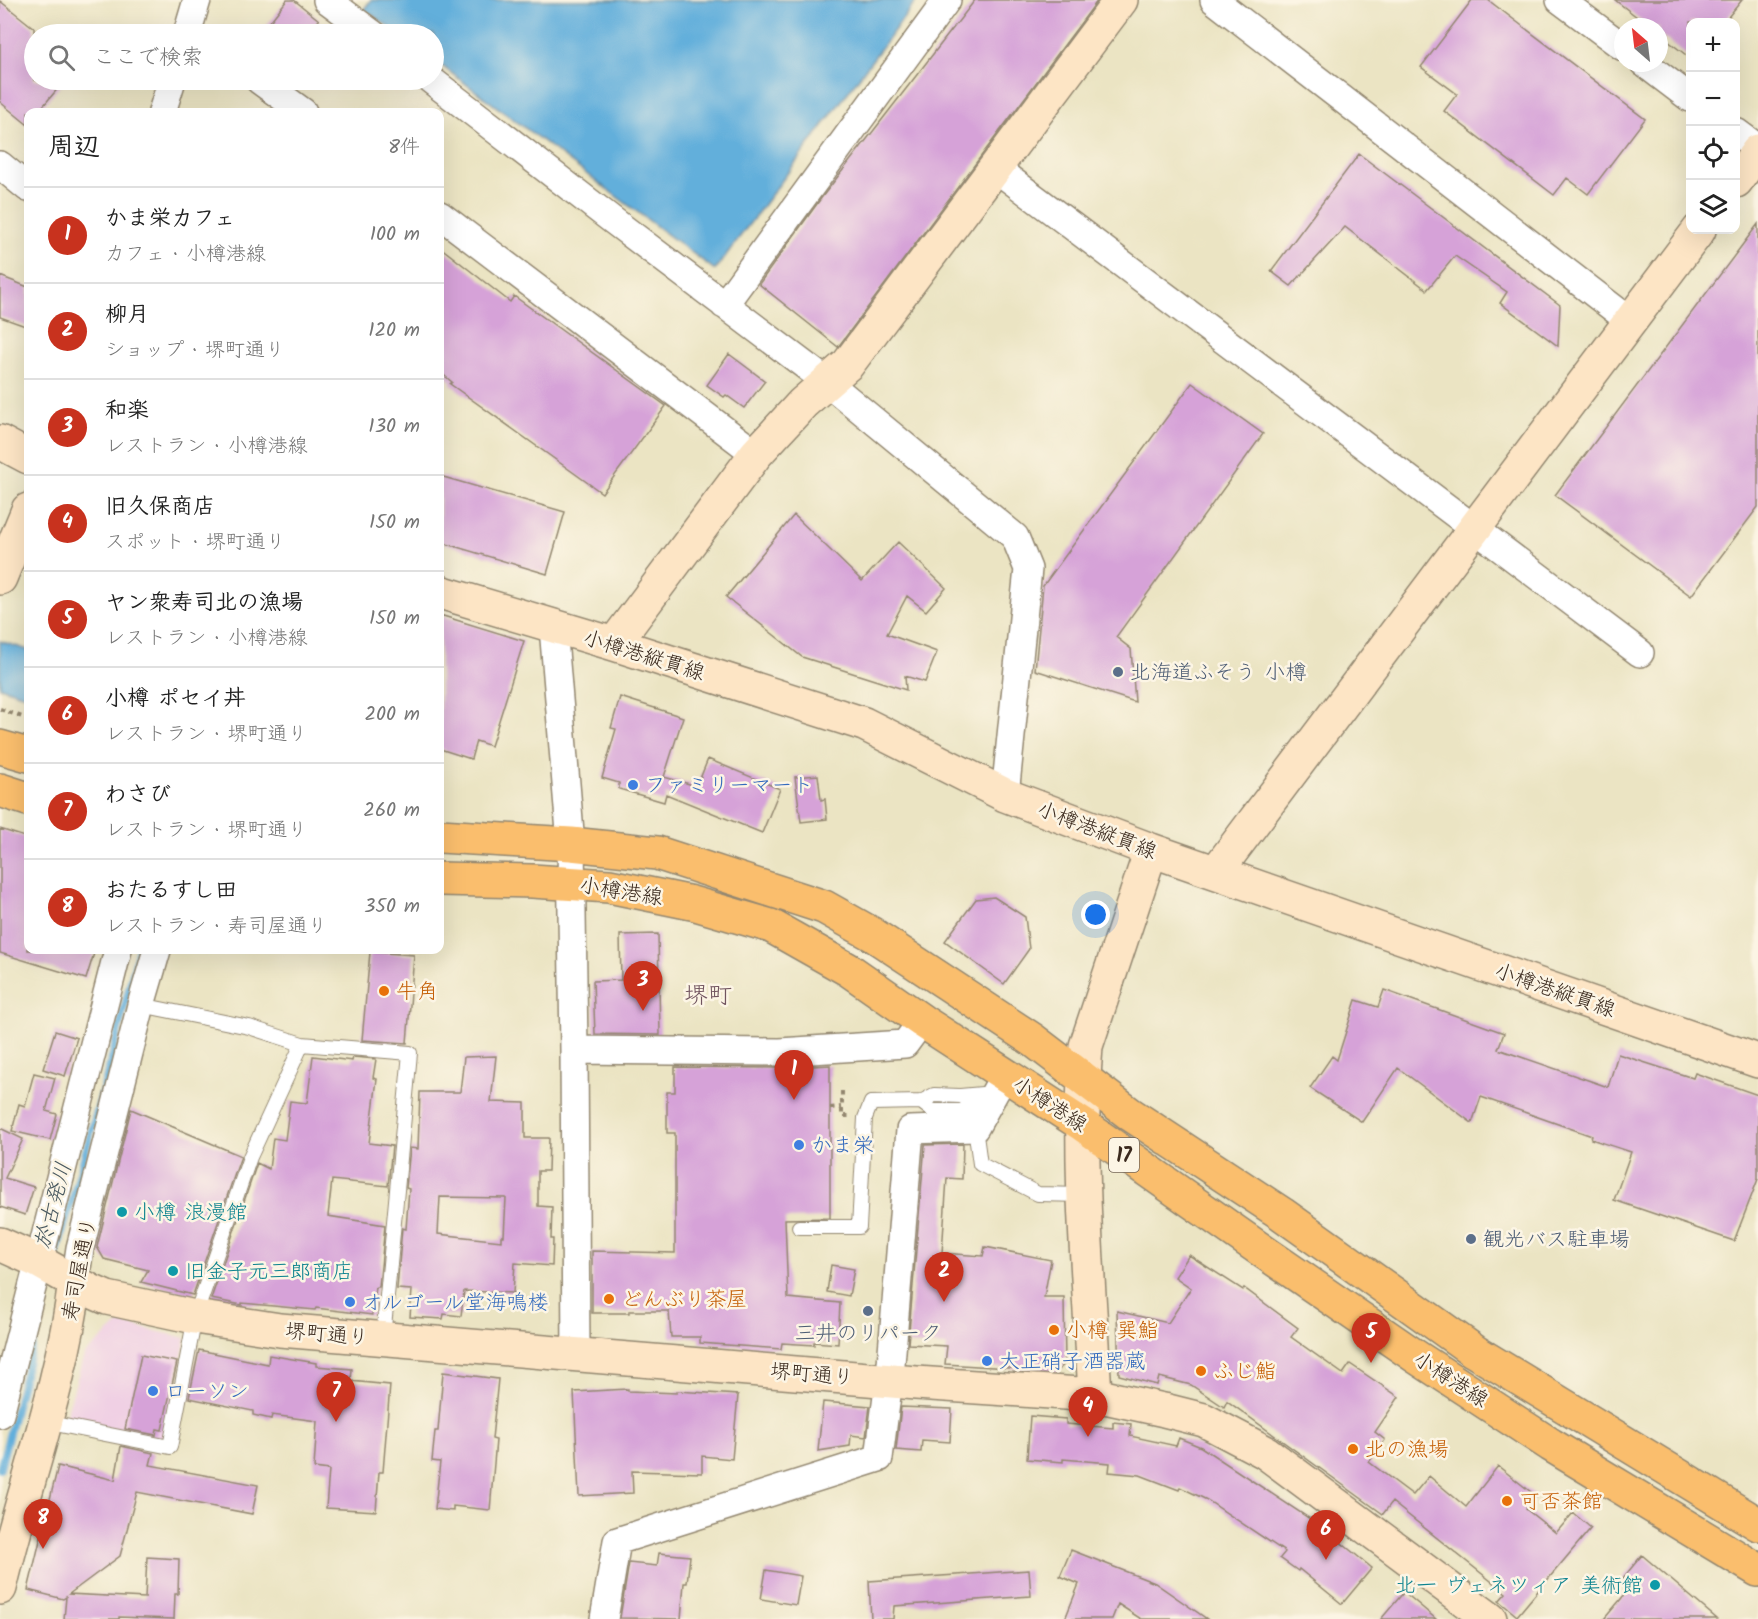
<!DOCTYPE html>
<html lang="ja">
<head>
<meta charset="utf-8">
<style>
  body { margin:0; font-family:Kalam,"Klee One",sans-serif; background:#f2f2f2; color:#222 }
  .controls { position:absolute; right:18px; top:18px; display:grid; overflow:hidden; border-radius:12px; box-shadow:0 6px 24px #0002 }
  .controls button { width:54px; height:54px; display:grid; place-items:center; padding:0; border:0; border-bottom:2px solid #e0e0e0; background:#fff; color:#222; font:30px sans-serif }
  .compass { position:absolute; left:1614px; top:18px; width:54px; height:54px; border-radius:50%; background:#fff; box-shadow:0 6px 24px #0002; rotate:332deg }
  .you { position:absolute; left:1096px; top:915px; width:21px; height:21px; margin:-15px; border:4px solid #fff; border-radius:50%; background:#1a73e8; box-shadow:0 0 0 9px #1a73e833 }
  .badge { display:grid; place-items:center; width:39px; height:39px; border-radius:50%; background:#c8321e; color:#fff; font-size:20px; font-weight:700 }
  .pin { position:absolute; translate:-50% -50px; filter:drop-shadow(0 2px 3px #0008) }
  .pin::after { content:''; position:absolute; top:32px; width:21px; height:18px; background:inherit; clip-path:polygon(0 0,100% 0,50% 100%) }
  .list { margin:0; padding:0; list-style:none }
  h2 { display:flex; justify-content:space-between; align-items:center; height:78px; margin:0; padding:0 24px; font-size:26px }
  h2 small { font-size:20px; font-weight:400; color:#767676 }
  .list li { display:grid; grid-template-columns:39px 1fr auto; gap:18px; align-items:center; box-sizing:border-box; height:96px; padding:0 24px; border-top:2px solid #e0e0e0 }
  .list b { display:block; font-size:22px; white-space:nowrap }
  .list p { margin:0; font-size:20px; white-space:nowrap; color:#767676 }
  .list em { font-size:20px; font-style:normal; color:#767676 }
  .icon { flex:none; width:33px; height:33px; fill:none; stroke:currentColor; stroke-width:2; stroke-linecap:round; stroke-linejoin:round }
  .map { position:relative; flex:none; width:1758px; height:1619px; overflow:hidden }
  .search { position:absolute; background:#fff; box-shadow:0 6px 24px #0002; left:24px; top:24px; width:420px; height:66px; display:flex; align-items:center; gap:15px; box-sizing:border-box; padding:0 21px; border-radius:33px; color:#767676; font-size:22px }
  .panel { position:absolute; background:#fff; box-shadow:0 6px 24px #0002; left:24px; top:108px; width:420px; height:846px; border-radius:12px }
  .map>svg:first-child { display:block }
  .built { fill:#f0d0e4 }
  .water { fill:#62afdb; stroke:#4e6c7c; stroke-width:1.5 }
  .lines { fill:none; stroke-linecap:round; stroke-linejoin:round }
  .stream { stroke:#62afdb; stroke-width:7 }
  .building { fill:#d6a2d8; fill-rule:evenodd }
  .lane-casing { stroke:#938770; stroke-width:16 }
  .street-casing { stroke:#938770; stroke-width:30 }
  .secondary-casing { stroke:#938770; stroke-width:36 }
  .primary-casing { stroke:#938770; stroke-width:36 }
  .path { stroke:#938770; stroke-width:4; stroke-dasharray:4.5 4.5; stroke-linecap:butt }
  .lane { stroke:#fff; stroke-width:14 }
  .street { stroke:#fff; stroke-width:27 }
  .secondary { stroke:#fde5c5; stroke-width:33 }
  .primary { stroke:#fabe6d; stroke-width:33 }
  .service-dot { fill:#5c6f8a; stroke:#fcf5e5; stroke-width:2 }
  .shop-dot { fill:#3f7fe0; stroke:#fcf5e5; stroke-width:2 }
  .food-dot { fill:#e8710a; stroke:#fcf5e5; stroke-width:2 }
  .culture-dot { fill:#0f9aa8; stroke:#fcf5e5; stroke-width:2 }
  .labels { text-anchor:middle; stroke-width:5; stroke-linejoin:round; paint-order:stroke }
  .shield { fill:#fcf5e5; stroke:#75675a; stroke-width:1.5 }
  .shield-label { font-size:20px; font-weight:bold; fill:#3b2a1e }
  .street-label { font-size:21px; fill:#3b2a1e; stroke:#fcf5e5 }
  .service-label { font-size:21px; fill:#4e5e75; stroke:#fcf5e5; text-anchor:start }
  .shop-label { font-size:21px; fill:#366cbe; stroke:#fcf5e5; text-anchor:start }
  .food-label { font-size:21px; fill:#c56008; stroke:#fcf5e5; text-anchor:start }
  .culture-label { font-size:21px; fill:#0d838f; stroke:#fcf5e5; text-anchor:start }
  .water-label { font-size:22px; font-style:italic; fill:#495960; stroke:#fcf5e5 }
  .quarter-label { font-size:24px; fill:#71545f; stroke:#fcf5e5 }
</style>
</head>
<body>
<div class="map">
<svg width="1758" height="1619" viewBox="0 0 1758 1619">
  <rect width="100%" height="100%" fill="#fcf5e5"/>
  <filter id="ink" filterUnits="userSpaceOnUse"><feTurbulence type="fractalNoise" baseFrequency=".0167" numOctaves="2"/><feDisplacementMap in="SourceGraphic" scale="12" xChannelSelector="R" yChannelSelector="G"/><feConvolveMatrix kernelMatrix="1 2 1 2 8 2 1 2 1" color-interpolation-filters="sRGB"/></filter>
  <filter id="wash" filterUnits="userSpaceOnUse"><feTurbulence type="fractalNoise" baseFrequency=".008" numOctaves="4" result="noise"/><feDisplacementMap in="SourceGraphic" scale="24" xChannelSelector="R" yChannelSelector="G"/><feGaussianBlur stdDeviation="1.35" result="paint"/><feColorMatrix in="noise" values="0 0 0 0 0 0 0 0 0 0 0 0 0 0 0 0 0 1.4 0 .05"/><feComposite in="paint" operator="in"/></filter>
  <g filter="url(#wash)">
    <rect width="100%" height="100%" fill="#ebe4c3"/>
    <path class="built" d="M 120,1323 L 186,1338 L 163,1440 L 65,1419 L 84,1355 Z"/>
    <path class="water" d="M 371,0 L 917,0 L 715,270 L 434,60 L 434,34 L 399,34 L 364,9 Z
      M 0,641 L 28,650 L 28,696 L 0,687 Z"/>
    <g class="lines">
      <path class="stream" d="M 55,1260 L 112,1057 L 138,950
        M 0,1469 L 50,1277"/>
    </g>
    <g id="blocks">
      <path class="building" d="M 287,0 L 294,0 L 319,20 L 308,34 L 260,34 Z
        M 975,0 L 1098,0 L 838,347 L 759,284 L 822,197 Z
        M 1472,0 L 1488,0 L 1645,119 L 1588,194 L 1567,178 L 1554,195 L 1444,111 L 1457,94 L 1421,67 Z
        M 1615,0 L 1742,0 L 1724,22 L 1690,22 L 1690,58 L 1659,34 L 1659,27 L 1650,27 Z
        M 0,1 L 34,28 L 34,80 L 65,80 L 38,112 L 28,112 L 28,125 L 0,102 Z
        M 1359,154 L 1560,305 L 1558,346 L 1500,303 L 1507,292 L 1455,256 L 1427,290 L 1345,227 L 1291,286 L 1271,271 Z
        M 1758,224 L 1758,507 L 1691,596 L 1555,495 Z
        M 440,247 L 510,302 L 514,296 L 666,406 L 602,493 L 450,384 L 452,382 L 440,372 Z
        M 0,276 L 28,287 L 28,327 L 0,317 Z
        M 729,354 L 765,381 L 744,408 L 726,395 L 724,397 L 707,385 Z
        M 1192,383 L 1263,434 L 1116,637 L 1131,649 L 1135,702 L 1035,670 L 1043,586 Z
        M 440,476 L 565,512 L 547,574 L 440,542 Z
        M 794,515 L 862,581 L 898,542 L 946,588 L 926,611 L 907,596 L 887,634 L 937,652 L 925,682 L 905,676 L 906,690 L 802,657 L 726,597 Z
        M 440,615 L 524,641 L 491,746 L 476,741 L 471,759 L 440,749 Z
        M 620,697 L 683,717 L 664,777 L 697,786 L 708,759 L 780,789 L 762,833 L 666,794 L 664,802 L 619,789 L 619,783 L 602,778 L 616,729 L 611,728 Z
        M 818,775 L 821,800 L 825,799 L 827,819 L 801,822 L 795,777 Z
        M 0,829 L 28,838 L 28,950 L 95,950 L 86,979 L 0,953 Z
        M 994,897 L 1025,917 L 1029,949 L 1004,984 L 945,941 L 976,899 Z
        M 658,934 L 660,1035 L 595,1034 L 593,981 L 621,980 L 620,935 Z
        M 370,952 L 414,955 L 407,1043 L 362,1040 Z
        M 1384,990 L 1504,1033 L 1498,1049 L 1608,1087 L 1618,1054 L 1693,1078 L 1695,1073 L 1758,1095 L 1758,1179 L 1734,1241 L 1614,1200 L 1631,1152 L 1591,1139 L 1592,1136 L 1481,1097 L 1472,1123 L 1398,1068 L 1362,1122 L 1310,1088 L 1332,1056 L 1337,1060 L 1356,1000 L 1378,1007 Z
        M 55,1031 L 77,1038 L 65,1076 L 43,1069 Z
        M 313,1056 L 352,1061 L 353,1057 L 376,1059 L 373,1078 L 377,1079 L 369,1143 L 392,1146 L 388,1186 L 332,1180 L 328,1216 L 385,1225 L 379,1287 L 376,1287 L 372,1315 L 316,1308 L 315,1310 L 242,1303 L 242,1305 L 211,1299 L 257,1163 L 269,1169 L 273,1138 L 285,1140 L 290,1101 L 307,1103 Z
        M 496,1056 L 491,1102 L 525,1103 L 525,1138 L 549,1138 L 548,1171 L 538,1171 L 538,1206 L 552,1207 L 551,1239 L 553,1239 L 552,1266 L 515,1263 L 513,1293 L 464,1291 L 461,1316 L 444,1314 L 443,1319 L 410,1317 L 412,1290 L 397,1289 L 402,1228 L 406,1229 L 409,1189 L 406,1188 L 410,1148 L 418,1149 L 420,1092 L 460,1092 L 464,1057 ZM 440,1197 L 506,1198 L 504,1236 L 501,1236 L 501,1241 L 438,1234 Z
        M 830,1065 L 830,1218 L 785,1219 L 788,1298 L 840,1303 L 838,1344 L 814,1342 L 814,1345 L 782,1343 L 781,1349 L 700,1343 L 700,1337 L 671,1337 L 669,1311 L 629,1311 L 629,1313 L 592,1313 L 592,1251 L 675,1253 L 675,1133 L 667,1133 L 667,1092 L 675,1092 L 675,1067 L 780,1068 Z
        M 34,1073 L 55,1078 L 46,1111 L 57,1114 L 50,1140 L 12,1131 L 19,1104 L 25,1106 Z
        M 131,1109 L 241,1156 L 193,1295 L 141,1282 L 148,1270 L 104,1259 L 97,1247 Z
        M 0,1128 L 23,1139 L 5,1178 L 34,1187 L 25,1215 L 0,1207 Z
        M 963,1144 L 962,1179 L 947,1178 L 942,1253 L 983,1256 L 985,1247 L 1051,1260 L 1044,1297 L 1064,1297 L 1065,1363 L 1058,1371 L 945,1364 L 947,1346 L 908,1344 L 925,1145 Z
        M 1189,1255 L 1243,1290 L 1244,1288 L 1298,1328 L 1291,1337 L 1343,1374 L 1350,1364 L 1399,1397 L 1375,1432 L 1385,1440 L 1369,1462 L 1413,1495 L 1429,1476 L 1466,1507 L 1498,1466 L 1536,1496 L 1526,1509 L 1556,1533 L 1573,1513 L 1591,1528 L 1517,1616 L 1499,1601 L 1506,1593 L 1392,1502 L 1383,1514 L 1227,1401 L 1224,1407 L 1191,1385 L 1159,1377 L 1157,1385 L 1119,1375 L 1117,1311 L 1168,1323 L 1191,1288 L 1175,1277 Z
        M 831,1265 L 854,1269 L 849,1296 L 827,1292 Z
        M 199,1350 L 268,1364 L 269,1355 L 316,1363 L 316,1366 L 352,1369 L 351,1381 L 390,1385 L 383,1472 L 379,1472 L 376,1511 L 326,1508 L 329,1470 L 314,1468 L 317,1421 L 272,1415 L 271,1419 L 253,1415 L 253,1411 L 189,1398 Z
        M 141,1355 L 177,1362 L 162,1430 L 157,1429 L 156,1435 L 125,1429 Z
        M 443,1372 L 498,1379 L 492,1439 L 496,1440 L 490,1510 L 453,1506 L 453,1511 L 435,1509 L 440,1462 L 432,1461 L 435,1431 L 438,1431 Z
        M 628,1389 L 628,1391 L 677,1393 L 677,1391 L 738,1395 L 732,1459 L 702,1456 L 702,1473 L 632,1471 L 633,1493 L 579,1496 L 574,1392 Z
        M 823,1402 L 870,1406 L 866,1437 L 851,1435 L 850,1446 L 818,1451 Z
        M 901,1407 L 952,1409 L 950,1442 L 922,1440 L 921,1452 L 896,1450 Z
        M 1030,1416 L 1066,1419 L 1066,1424 L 1113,1428 L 1113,1422 L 1131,1424 L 1130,1436 L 1176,1446 L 1179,1438 L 1201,1447 L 1310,1519 L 1311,1518 L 1372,1568 L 1342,1604 L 1299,1569 L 1298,1571 L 1280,1558 L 1285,1552 L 1207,1500 L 1180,1487 L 1179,1490 L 1140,1475 L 1109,1472 L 1110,1463 L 1063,1459 L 1063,1462 L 1027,1459 Z
        M 121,1446 L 153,1453 L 150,1465 L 258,1485 L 252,1514 L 137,1492 L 120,1556 L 69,1594 L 145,1598 L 147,1557 L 179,1559 L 178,1594 L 175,1594 L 174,1619 L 119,1617 L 119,1619 L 64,1619 L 66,1597 L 63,1599 L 28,1590 L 58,1466 L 115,1480 Z
        M 1071,1550 L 1155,1583 L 1207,1619 L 1141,1619 L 1118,1604 L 1112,1619 L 1065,1619 L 1079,1584 L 1060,1576 Z
        M 659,1553 L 690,1556 L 687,1583 L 684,1583 L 681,1619 L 620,1618 L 629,1563 L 657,1566 Z
        M 1642,1555 L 1717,1619 L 1604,1619 L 1632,1586 L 1623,1578 Z
        M 766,1570 L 801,1576 L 796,1605 L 761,1599 Z
        M 1029,1570 L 1031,1596 L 894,1606 L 893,1619 L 871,1619 L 869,1581 Z
        M 1404,1592 L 1436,1619 L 1381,1619 Z"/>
    </g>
  </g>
  <g filter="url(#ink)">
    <use href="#blocks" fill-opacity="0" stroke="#938770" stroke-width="1.5"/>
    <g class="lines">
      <g class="lane-casing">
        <path id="lane" d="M 141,1005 L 249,1027 L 302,1044 L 410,1053 L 383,1338
          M 921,1102 L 933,1111 L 961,1111 L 989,1095
          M 975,1128 L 980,1164 L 1038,1194 L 1083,1195
          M 799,1227 L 859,1227 L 865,1118 L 871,1103 L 921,1102 L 934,1095 L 960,1096 L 994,1093
          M 45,1422 L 170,1447 L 195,1317 L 250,1157 L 302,1044"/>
      </g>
      <g class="street-casing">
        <path id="street" d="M 327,0 L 373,34
          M 1214,0 L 1630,321
          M 1560,0 L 1623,47
          M 187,34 L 197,0
          M 1644,63 L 1690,98
          M 259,80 L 303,112
          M 431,80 L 611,219 L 827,382 L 1015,537 L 1028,569 L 1005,795
          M 162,112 L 172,80
          M 1736,132 L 1758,148
          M 0,165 L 28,188
          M 995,168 L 1640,653
          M 440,215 L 756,454
          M 724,305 L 947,0
          M 553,627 L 571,844 L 574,1050 L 576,1354
          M 574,1050 L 780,1052 L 905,1044 L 922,1021
          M 75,1282 L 80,1248 L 141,1005 L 157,950
          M 0,1414 L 118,950
          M 604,1619 L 617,1541 L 879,1458 L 891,1364 L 910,1130 L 975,1128 L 1005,1074"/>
      </g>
      <g class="secondary-casing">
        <path id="secondary" d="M 1736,181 L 1758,151
          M 0,442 L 28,457
          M 0,578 L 28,510
          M 440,592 L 614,644 L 864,724 L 1005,795 L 1151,850 L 1758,1061
          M 614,644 L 756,454 L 803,403 L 848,364 L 1121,0
          M 1216,872 L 1699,230
          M 0,1244 L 38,1261 L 91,1291 L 107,1298 L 195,1317 L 280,1330 L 916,1383 L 1095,1395 L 1164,1410 L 1204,1420 L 1265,1452 L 1490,1619
          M 1095,1395 C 1089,1279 1077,1162 1086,1046 L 1151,850
          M 0,1588 C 24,1486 62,1386 75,1282"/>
      </g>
      <g class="primary-casing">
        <path id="primary" d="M 0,747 L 28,755
          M 0,790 L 28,799
          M 440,836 L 571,844 L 657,853 L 824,907 L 872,934 L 1033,1040 L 1130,1114 L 1282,1214 L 1474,1351 L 1758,1524
          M 440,879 L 532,881 L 609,886 L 692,903 L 771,926 L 849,970 L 922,1021 L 1083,1125 L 1264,1252 L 1415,1356 L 1551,1445 L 1758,1570"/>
      </g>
      <path class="path" d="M 0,709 L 28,719
        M 842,1091 L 842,1116 L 849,1116
        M 830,1108 L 841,1107"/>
      <use href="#lane" class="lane"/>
      <use href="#street" class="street"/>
      <use href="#secondary" class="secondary"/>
      <use href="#primary" class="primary"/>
    </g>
  </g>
  <g class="service-dot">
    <circle cx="1118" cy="672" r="6"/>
    <circle cx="1471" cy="1239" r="6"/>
    <circle cx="868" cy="1311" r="6"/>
  </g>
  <g class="shop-dot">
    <circle cx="633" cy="785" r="6"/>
    <circle cx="799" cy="1145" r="6"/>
    <circle cx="350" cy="1302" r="6"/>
    <circle cx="987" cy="1361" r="6"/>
    <circle cx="153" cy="1391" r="6"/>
  </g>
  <g class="food-dot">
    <circle cx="384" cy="991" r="6"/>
    <circle cx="609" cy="1299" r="6"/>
    <circle cx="1054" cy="1330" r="6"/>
    <circle cx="1201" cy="1371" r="6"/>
    <circle cx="1353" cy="1449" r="6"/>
    <circle cx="1507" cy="1501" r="6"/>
  </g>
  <g class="culture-dot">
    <circle cx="122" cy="1212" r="6"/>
    <circle cx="173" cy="1271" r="6"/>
    <circle cx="1655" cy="1585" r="6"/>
  </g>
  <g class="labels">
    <rect class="shield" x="1109" y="1138" width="30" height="34" rx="4.5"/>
    <g class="shield-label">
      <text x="1124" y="1162">17</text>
    </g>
    <g class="street-label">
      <text transform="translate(644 655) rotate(17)" y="7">小樽港縦貫線</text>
      <text transform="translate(1097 830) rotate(21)" y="7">小樽港縦貫線</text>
      <text transform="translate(621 891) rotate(9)" y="7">小樽港線</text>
      <text transform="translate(1555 990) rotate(19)" y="7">小樽港縦貫線</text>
      <text transform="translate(1050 1104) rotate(33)" y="7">小樽港線</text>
      <text transform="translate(79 1269) rotate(-79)" y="7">寿司屋通り</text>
      <text transform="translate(327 1334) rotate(5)" y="7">堺町通り</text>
      <text transform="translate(812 1374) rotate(5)" y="7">堺町通り</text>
      <text transform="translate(1451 1379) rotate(33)" y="7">小樽港線</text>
    </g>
    <g class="service-label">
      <text x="1130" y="679">北海道ふそう 小樽</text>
      <text x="1483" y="1246">観光バス駐車場</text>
      <text x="868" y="1340" text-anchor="middle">三井のリパーク</text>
    </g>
    <g class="shop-label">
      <text x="645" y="792">ファミリーマート</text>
      <text x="811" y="1152">かま栄</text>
      <text x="362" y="1309">オルゴール堂海鳴楼</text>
      <text x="999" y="1368">大正硝子酒器蔵</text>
      <text x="165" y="1398">ローソン</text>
    </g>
    <g class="food-label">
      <text x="396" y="998">牛角</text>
      <text x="621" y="1306">どんぶり茶屋</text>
      <text x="1066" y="1337">小樽 巽鮨</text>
      <text x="1213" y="1378">ふじ鮨</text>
      <text x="1365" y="1456">北の漁場</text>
      <text x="1519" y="1508">可否茶館</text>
    </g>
    <g class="culture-label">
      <text x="134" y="1219">小樽 浪漫館</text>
      <text x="185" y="1278">旧金子元三郎商店</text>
      <text x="1643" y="1592" text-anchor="end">北一 ヴェネツィア 美術館</text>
    </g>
    <g class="water-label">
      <text transform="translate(52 1205) rotate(-75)" y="8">於古発川</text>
    </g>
    <g class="quarter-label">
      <text x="708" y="1003">堺町</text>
    </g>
  </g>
</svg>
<div class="controls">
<button>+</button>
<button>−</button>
<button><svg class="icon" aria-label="locate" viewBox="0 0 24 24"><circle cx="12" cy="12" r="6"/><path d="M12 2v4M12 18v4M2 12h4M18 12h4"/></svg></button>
<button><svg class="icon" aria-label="layers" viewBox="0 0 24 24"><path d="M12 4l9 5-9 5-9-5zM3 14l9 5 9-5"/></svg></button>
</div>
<svg class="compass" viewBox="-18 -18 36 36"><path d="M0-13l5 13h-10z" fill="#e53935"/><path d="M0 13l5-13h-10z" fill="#767676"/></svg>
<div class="you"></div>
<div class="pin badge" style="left:794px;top:1100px">1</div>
<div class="pin badge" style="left:944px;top:1302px">2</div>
<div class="pin badge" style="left:643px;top:1011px">3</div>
<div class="pin badge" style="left:1088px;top:1437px">4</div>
<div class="pin badge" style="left:1371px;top:1363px">5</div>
<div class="pin badge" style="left:1326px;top:1560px">6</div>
<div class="pin badge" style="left:336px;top:1422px">7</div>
<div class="pin badge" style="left:43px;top:1549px">8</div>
<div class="search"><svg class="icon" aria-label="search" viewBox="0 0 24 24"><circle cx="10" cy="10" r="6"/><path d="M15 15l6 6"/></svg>ここで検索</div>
<section class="panel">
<h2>周辺<small>8件</small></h2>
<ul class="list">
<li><span class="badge">1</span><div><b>かま栄カフェ</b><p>カフェ · 小樽港線</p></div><em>100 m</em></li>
<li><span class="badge">2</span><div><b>柳月</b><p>ショップ · 堺町通り</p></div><em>120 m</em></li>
<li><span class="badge">3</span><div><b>和楽</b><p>レストラン · 小樽港線</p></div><em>130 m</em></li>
<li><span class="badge">4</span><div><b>旧久保商店</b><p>スポット · 堺町通り</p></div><em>150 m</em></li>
<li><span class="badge">5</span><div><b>ヤン衆寿司北の漁場</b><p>レストラン · 小樽港線</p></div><em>150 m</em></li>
<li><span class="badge">6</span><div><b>小樽 ポセイ丼</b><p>レストラン · 堺町通り</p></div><em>200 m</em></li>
<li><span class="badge">7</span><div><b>わさび</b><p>レストラン · 堺町通り</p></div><em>260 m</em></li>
<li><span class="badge">8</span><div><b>おたるすし田</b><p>レストラン · 寿司屋通り</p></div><em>350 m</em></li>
</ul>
</section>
</div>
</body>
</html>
